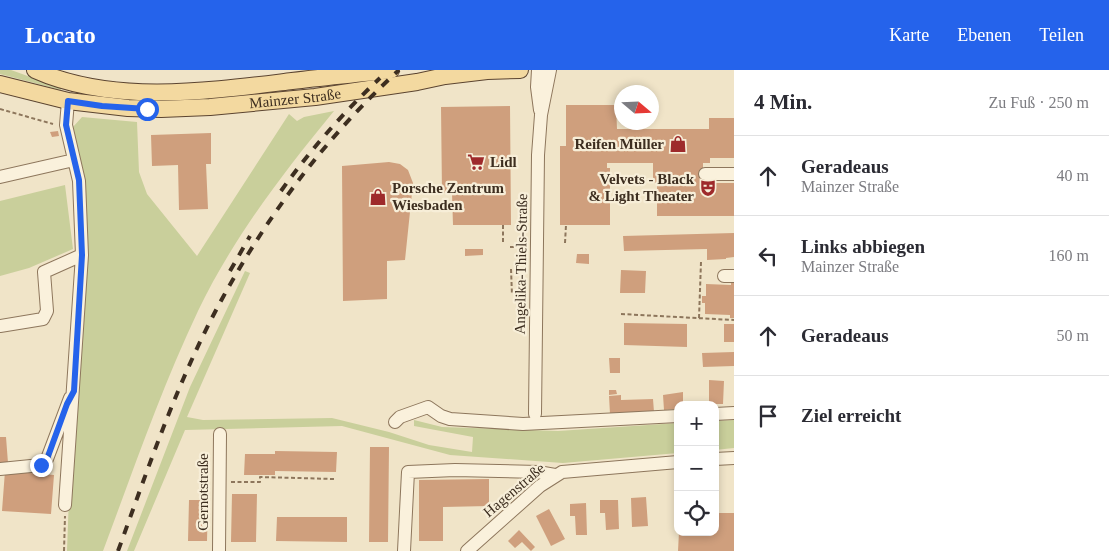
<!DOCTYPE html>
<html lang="de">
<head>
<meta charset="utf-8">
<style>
  body { margin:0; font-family:"Times New Roman",serif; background:#f2f2f3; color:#2b2b33 }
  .controls { position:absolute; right:15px; bottom:15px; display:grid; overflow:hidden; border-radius:10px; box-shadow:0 2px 8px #0003 }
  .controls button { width:45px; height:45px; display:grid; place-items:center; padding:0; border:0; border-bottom:1px solid #e1e1e2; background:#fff; color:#2b2b33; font:25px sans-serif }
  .compass { position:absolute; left:614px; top:15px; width:45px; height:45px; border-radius:50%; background:#fff; box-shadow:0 2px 8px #0003; rotate:109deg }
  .stop { position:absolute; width:15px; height:15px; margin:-11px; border:4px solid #2563eb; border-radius:50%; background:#fff }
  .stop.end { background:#2563eb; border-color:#fff; box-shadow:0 1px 5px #0008 }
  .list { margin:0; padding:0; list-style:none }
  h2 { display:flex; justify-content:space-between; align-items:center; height:65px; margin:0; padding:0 20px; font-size:21px }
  h2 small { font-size:16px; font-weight:400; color:#7c7c81 }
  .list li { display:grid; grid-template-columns:32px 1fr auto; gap:15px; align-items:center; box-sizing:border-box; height:80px; padding:0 20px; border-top:1px solid #e1e1e2 }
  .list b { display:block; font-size:19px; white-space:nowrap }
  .list p { margin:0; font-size:16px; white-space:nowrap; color:#7c7c81 }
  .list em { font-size:16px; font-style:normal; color:#7c7c81 }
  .icon { flex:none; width:28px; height:28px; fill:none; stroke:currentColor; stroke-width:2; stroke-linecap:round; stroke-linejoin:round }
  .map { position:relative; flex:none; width:734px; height:481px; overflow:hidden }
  header { display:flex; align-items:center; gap:30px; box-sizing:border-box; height:70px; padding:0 25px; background:#2563eb; color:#fff }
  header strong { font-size:24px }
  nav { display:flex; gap:28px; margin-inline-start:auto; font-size:18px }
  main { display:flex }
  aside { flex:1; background:#fff }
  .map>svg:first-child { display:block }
  .green { fill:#c9cf9b }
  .building { fill:#cf9f7d }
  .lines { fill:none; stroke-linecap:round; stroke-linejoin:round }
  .minor-casing { stroke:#8d765c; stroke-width:14 }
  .major-casing { stroke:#5b4430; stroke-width:18 }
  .path { stroke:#8d765c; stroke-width:2; stroke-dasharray:4 2.5; stroke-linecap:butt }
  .minor { stroke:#faf1dc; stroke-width:12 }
  .major { stroke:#f3d9a0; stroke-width:16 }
  .rail { stroke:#3d2e20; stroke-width:4; stroke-dasharray:9 9; stroke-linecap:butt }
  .route { stroke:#2563eb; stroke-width:6 }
  .labels { text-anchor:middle; stroke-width:4.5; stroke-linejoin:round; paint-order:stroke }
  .street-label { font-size:15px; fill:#3d2e20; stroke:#f7eed8 }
  .poi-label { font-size:15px; font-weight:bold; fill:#3d2e20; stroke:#f7eed8; text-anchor:end }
</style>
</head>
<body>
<header>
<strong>Locato</strong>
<nav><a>Karte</a><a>Ebenen</a><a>Teilen</a></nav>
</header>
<main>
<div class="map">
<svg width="734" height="481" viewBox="0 0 734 481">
  <rect width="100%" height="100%" fill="#f0e4c8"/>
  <path class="green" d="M 0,0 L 11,0 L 61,18 L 61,20 L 0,4 Z
    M 334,41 C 283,103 233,168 198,241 C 161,319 133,401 103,481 L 67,481 L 70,398 L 86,185 L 86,127 L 82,96 L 73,57 L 82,47 L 137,52 L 139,102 L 147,124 L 197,186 L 289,44 L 297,51 L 304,47 Z
    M 65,115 L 73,179 L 29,198 L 0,206 L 0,131 Z
    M 245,201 L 250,203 L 187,347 L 203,350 L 332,348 L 389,362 L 429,375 L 472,382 L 473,367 L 414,356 L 414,350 L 442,357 L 558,361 L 678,353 L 678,383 L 563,393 L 450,385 L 342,356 L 185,360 L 134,481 L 127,481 L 190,317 Z
    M 734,350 L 734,378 L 715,380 L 715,351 Z"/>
  <path class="building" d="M 566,35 L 616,35 L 617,59 L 709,59 L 709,48 L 734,48 L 734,88 L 710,88 L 710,93 L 703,93 L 703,113 L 734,113 L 734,146 L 657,146 L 657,113 L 653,113 L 653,93 L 607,93 L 607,98 L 610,98 L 610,155 L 560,155 L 560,76 L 566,76 Z
    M 510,36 L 511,155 L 453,155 L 452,123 L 442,123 L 441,37 Z
    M 58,61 L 59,66 L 52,67 L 50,62 Z
    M 211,63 L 211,94 L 206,94 L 208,139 L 179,140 L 178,95 L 152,96 L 151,65 Z
    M 389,92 L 400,94 L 408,100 L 413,113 L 405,190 L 387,191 L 387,229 L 343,231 L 342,96 Z
    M 734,163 L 734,187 L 726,188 L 726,189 L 707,190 L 707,179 L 624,181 L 623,166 Z
    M 465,179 L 483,179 L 483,185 L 465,186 Z
    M 577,184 L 589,184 L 589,194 L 576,193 Z
    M 621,200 L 646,201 L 645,223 L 620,223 Z
    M 731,212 L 734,212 L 734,248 L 730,248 L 730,245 L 705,244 L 705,233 L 702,233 L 702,226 L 706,226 L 706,214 L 731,215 Z
    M 624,253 L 687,254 L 687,277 L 624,275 Z
    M 724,254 L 734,254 L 734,272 L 724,272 Z
    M 734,282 L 734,296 L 703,297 L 702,283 Z
    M 609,288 L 620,288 L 620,303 L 610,303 Z
    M 709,310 L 724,311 L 723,334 L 709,334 Z
    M 609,320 L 616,320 L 617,324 L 609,325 Z
    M 683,322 L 683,335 L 678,335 L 678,339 L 664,340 L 663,325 Z
    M 621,325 L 621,330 L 653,329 L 654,342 L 610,344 L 609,326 Z
    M 0,367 L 6,367 L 8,393 L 0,394 Z
    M 370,377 L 389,377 L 388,472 L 369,472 Z
    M 275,381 L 337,382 L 336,402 L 275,401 L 275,405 L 244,405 L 245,384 L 275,384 Z
    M 5,401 L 54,405 L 51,444 L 2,441 Z
    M 489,409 L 489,436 L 443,437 L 443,471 L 419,471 L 419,410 Z
    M 232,424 L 257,424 L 256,472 L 231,472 Z
    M 646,427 L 648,456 L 632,457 L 631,428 Z
    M 189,430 L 208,430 L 207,471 L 188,471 Z
    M 600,430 L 618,430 L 619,459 L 606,460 L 605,443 L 600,443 Z
    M 586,433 L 587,465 L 576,465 L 575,446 L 570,446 L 570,434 Z
    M 549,439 L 565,469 L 551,476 L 536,446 Z
    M 715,443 L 734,443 L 734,481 L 678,481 L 679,462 L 715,462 Z
    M 277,447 L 347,447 L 347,472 L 276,471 Z
    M 519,460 L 535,477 L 531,481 L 522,472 L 515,478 L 508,471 Z"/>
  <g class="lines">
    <g class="minor-casing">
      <path id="minor" d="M 538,0 L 537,17 L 540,40
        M 705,104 L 734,104
        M 0,107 L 74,90
        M 724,206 L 734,206
        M 0,256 L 43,249 L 47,241 L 44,202 L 82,185
        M 535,344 L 538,85 L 541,45 L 550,0
        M 715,344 L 734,343
        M 395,352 L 400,347 L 428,337 L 441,346 L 450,349 L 523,354 L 678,346
        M 715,389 L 734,388
        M 0,399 L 41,395 L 47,389 L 70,328
        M 65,435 L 82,185 L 79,111 L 66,55 L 68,31
        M 219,481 L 220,364
        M 404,481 L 408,402 L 455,400 L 538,402 L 555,405
        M 467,481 L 540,416 L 562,402 L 678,392"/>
    </g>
    <g class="major-casing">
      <g id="major">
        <path d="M 35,0 C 113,35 210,21 292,11 C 325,7 358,4 391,0"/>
        <path id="s1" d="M 0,14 L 68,31 L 128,38 L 161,39 L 210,37 L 315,27 L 417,12 L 445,6 L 487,1 L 520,0"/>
      </g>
    </g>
    <path class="path" d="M 0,39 L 53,54
      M 503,155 L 503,174
      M 565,173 L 566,155
      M 510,177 L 522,177
      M 511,199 L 512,225
      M 621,244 L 734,250
      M 699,248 L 701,192
      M 231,412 L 260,412 L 260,407 L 334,409
      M 64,481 L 65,446"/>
    <use href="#minor" class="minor"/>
    <use href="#major" class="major"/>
    <path class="rail" d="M 281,121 C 310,80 343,43 380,8
      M 230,201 L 250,166
      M 118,481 C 149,396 178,309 222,229 C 269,143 327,66 399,0"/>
  </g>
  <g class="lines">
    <path class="route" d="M 41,395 L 47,389 L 67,334 L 74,321 L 82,185 L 79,110 L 66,55 L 68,31 L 102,36 L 147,39"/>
  </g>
  <defs>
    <g id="shop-bare" transform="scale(1.35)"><path d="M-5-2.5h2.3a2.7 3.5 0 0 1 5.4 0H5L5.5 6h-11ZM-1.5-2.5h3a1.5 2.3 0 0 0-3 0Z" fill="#9e2a2b" stroke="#f7eed8" stroke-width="2.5" paint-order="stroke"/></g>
    <g id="supermarket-bare" transform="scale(1.35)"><path d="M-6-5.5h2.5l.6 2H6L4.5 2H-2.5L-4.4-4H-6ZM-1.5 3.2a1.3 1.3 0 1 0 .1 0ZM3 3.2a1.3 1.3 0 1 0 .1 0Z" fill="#9e2a2b" stroke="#f7eed8" stroke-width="2.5" paint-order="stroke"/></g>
    <g id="theatre-bare" transform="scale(1.35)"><path d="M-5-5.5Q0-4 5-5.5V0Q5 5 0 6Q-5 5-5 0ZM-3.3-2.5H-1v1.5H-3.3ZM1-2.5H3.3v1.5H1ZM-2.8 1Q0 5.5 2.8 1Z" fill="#9e2a2b" stroke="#f7eed8" stroke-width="2.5" paint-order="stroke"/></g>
  </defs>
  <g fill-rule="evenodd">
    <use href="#shop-bare" x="678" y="74"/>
    <use href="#supermarket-bare" x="476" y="92"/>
    <use href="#theatre-bare" x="708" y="118"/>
    <use href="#shop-bare" x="378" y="127"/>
  </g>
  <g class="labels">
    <g class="street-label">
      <text dy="5" stroke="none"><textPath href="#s1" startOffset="298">Mainzer Straße</textPath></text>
      <text transform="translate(521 194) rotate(-89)" y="5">Angelika-Thiels-Straße</text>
      <text transform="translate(514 420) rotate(-40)" y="5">Hagenstraße</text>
      <text transform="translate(203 422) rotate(-90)" y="5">Gernotstraße</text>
    </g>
    <g class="poi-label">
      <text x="664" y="79">Reifen Müller</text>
      <text x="490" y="97" text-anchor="start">Lidl</text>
      <text x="694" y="114">Velvets - Black<tspan x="694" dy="17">&amp; Light Theater</tspan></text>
      <text x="392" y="123" text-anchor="start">Porsche Zentrum<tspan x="392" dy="17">Wiesbaden</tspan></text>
    </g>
  </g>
</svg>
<div class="controls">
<button>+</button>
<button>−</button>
<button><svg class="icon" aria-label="locate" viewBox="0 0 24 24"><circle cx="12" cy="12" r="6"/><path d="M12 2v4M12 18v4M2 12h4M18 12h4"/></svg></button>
</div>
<svg class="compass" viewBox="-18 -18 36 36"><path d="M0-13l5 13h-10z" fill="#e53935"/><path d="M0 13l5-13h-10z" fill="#7c7c81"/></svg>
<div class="stop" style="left:147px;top:39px"></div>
<div class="stop end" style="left:41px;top:395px"></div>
</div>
<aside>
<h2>4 Min.<small>Zu Fuß · 250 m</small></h2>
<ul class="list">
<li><svg class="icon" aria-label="ahead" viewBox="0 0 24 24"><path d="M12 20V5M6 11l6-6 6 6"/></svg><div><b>Geradeaus</b><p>Mainzer Straße</p></div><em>40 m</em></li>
<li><svg class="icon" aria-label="left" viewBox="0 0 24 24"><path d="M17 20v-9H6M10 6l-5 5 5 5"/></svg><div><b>Links abbiegen</b><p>Mainzer Straße</p></div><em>160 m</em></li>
<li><svg class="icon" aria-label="ahead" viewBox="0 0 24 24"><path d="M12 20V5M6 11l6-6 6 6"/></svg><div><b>Geradeaus</b></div><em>50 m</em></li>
<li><svg class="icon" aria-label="arrive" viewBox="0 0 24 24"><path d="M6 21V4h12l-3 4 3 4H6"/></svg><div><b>Ziel erreicht</b></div></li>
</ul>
</aside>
</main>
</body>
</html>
